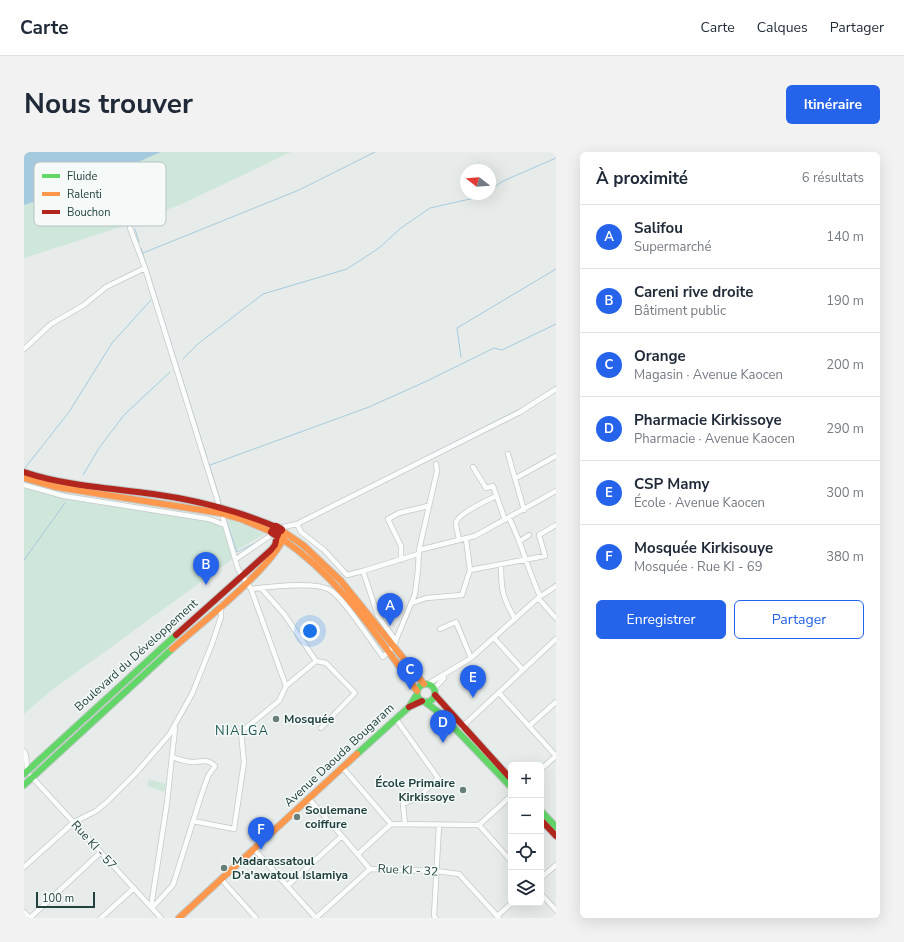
<!DOCTYPE html>
<html lang="fr">
<head>
<meta charset="utf-8">
<style>
  body { margin:0; font-family:"Nunito Sans",sans-serif; background:#f2f2f3; color:#1f2937 }
  .controls { position:absolute; right:12px; bottom:12px; display:grid; overflow:hidden; border-radius:6px; box-shadow:0 4px 16px #0002 }
  .controls button { width:36px; height:36px; display:grid; place-items:center; padding:0; border:0; border-bottom:1px solid #e0e1e3; background:#fff; color:#1f2937; font:20px sans-serif }
  .compass { position:absolute; left:436px; top:12px; width:36px; height:36px; border-radius:50%; background:#fff; box-shadow:0 4px 16px #0002; rotate:287deg }
  .scale { position:absolute; left:12px; bottom:10px; width:59px; box-sizing:border-box; padding-left:4px; border:2px solid #22423f; border-top:0; font-size:11px; line-height:14px; white-space:nowrap; color:#22423f; -webkit-text-stroke:3px #f5faf9; paint-order:stroke }
  .you { position:absolute; left:286px; top:479px; width:14px; height:14px; margin:-10px; border:3px solid #fff; border-radius:50%; background:#1a73e8; box-shadow:0 0 0 6px #1a73e833 }
  .badge { display:grid; place-items:center; width:26px; height:26px; border-radius:50%; background:#2563eb; color:#fff; font-size:13px; font-weight:700 }
  .pin { position:absolute; translate:-50% -33px; filter:drop-shadow(0 1px 2px #0008) }
  .pin::after { content:''; position:absolute; top:21px; width:14px; height:12px; background:inherit; clip-path:polygon(0 0,100% 0,50% 100%) }
  .list { margin:0; padding:0; list-style:none }
  h2 { display:flex; justify-content:space-between; align-items:center; height:52px; margin:0; padding:0 16px; font-size:17px }
  h2 small { font-size:13px; font-weight:400; color:#747a83 }
  .list li { display:grid; grid-template-columns:26px 1fr auto; gap:12px; align-items:center; box-sizing:border-box; height:64px; padding:0 16px; border-top:1px solid #e0e1e3 }
  .list b { display:block; font-size:15px; white-space:nowrap }
  .list p { margin:0; font-size:13px; white-space:nowrap; color:#747a83 }
  .list em { font-size:13px; font-style:normal; color:#747a83 }
  .actions { display:flex; gap:8px; padding:12px 16px }
  .actions a { flex:1; padding:9px 0; border:1px solid #2563eb; border-radius:6px; text-align:center; font-size:14px; color:#2563eb }
  .actions .main { background:#2563eb; color:#fff }
  .icon { flex:none; width:22px; height:22px; fill:none; stroke:currentColor; stroke-width:2; stroke-linecap:round; stroke-linejoin:round }
  .map { position:relative; flex:none; width:532px; height:766px; overflow:hidden; border-radius:6px }
  header { display:flex; align-items:center; gap:24px; box-sizing:border-box; height:56px; padding:0 20px; background:#fff; border-bottom:1px solid #e0e1e3 }
  header strong { font-size:19px }
  nav { display:flex; gap:22px; margin-inline-start:auto; font-size:14px }
  .intro { display:flex; align-items:center; justify-content:space-between; box-sizing:border-box; height:96px; padding:0 24px }
  h1 { margin:0; font-size:28px }
  .button { padding:10px 18px; border-radius:6px; background:#2563eb; color:#fff; font-size:14px; font-weight:700 }
  main { display:flex; gap:24px; padding:0 24px }
  aside { flex:1; background:#fff; border-radius:6px; box-shadow:0 4px 16px #0002 }
  .map>svg:first-child { display:block }
  .green { fill:#cfe6da }
  .water { fill:#a5cadd }
  .lines { fill:none; stroke-linecap:round; stroke-linejoin:round }
  .stream { stroke:#a5cadd; stroke-width:1 }
  .street-casing { stroke:#c4c9c8; stroke-width:6 }
  .fast-casing { stroke:#c2cac8; stroke-width:8 }
  .slow-casing { stroke:#c2cac8; stroke-width:8 }
  .jam-casing { stroke:#c2cac8; stroke-width:8 }
  .street { stroke:#fbfcfc; stroke-width:4.5 }
  .fast { stroke:#63d668; stroke-width:6 }
  .slow { stroke:#ff974d; stroke-width:6 }
  .jam { stroke:#b3261e; stroke-width:6 }
  .jam-bridge-casing { stroke:#c2cbca; stroke-width:10; stroke-linecap:butt }
  .jam-bridge { stroke:#b3261e; stroke-width:8 }
  .poi-dot { fill:#677e7b; stroke:#f5faf9; stroke-width:1.5 }
  .labels { text-anchor:middle; stroke-width:3; stroke-linejoin:round; paint-order:stroke }
  .street-label { font-size:12px; fill:#22423f; stroke:#f5faf9 }
  .poi-label { font-size:12px; font-weight:bold; fill:#22423f; stroke:#f5faf9; text-anchor:start }
  .neighbourhood-label { font-size:13px; letter-spacing:1px; fill:#1c5653; stroke:#f5faf9 }
  .key { fill:#f5faf9; stroke:#b6c3c1; stroke-width:1 }
  .key-label { font-size:11px; fill:#22423f }
</style>
</head>
<body>
<header>
<strong>Carte</strong>
<nav><a>Carte</a><a>Calques</a><a>Partager</a></nav>
</header>
<div class="intro"><h1>Nous trouver</h1><a class="button">Itinéraire</a></div>
<main>
<div class="map">
<svg width="532" height="766" viewBox="0 0 532 766">
  <rect width="100%" height="100%" fill="#e7eceb"/>
  <path class="green" d="M 137,0 L 267,0 L 158,52 L 100,74 L 0,106 L 0,53 L 66,31 Z
    M 0,336 L 54,349 L 189,370 L 199,376 L 210,406 L 28,538 L 0,562 Z
    M 203,366 L 241,382 L 213,398 Z
    M 125,627 L 142,632 L 140,640 L 123,634 Z"/>
  <path class="water" d="M 0,0 L 137,0 L 66,31 L 0,53 Z"/>
  <g class="lines">
    <path class="stream" d="M 66,31 L 108,67 L 109,72
      M 466,38 L 479,29 L 532,6
      M 111,77 L 115,90
      M 117,96 L 123,115
      M 119,101 L 275,38 L 351,0
      M 124,118 L 183,306
      M 437,205 L 433,176 L 532,117
      M 159,207 L 175,191 L 239,142 L 323,117 L 355,96 L 377,76 L 406,56 L 455,45 L 460,42
      M 508,250 L 532,234
      M 403,304 L 498,256
      M 185,312 L 197,351
      M 186,313 L 345,255 L 403,229 L 470,196 L 478,198 L 532,172
      M 1,316 L 45,260 L 88,191 L 127,148
      M 59,323 L 75,296 L 100,263 L 146,220
      M 202,367 L 213,400 L 235,389
      M 0,408 L 41,351"/>
    <g class="street-casing">
      <path id="street" d="M 106,76 L 121,116 L 194,350
        M 0,197 L 27,172 L 60,153 L 82,135 L 121,116
        M 484,302 L 500,358
        M 449,315 L 462,336 L 469,334 L 481,368
        M 492,326 L 532,304
        M 0,333 L 40,344 L 185,367 L 201,373
        M 199,366 L 214,417 L 227,437 L 262,534
        M 485,366 C 498,391 504,419 516,444
        M 273,372 L 277,380 L 300,398 L 323,423 L 339,419
        M 435,387 C 434,382 432,376 432,371 C 433,362 464,348 472,344
        M 442,387 L 446,418 L 521,404 L 515,383 L 532,373
        M 496,389 L 505,383
        M 395,398 L 451,384 L 532,339
        M 212,407 L 259,375 L 273,372 L 496,260 L 532,237
        M 377,408 L 377,394 L 364,367 L 375,361 L 404,354
        M 477,412 C 477,437 478,445 491,467
        M 237,436 L 260,462 L 292,509 L 302,511 L 331,541 L 297,576
        M 227,437 C 245,435 291,429 306,438 C 319,445 348,491 359,505 L 369,495 L 391,442 L 394,418 L 395,398 L 413,319 L 412,312
        M 514,446 L 532,466
        M 388,451 L 402,446 L 438,443 L 446,418
        M 416,477 L 432,470 L 447,506
        M 470,486 L 499,518
        M 372,489 L 354,464 L 339,419 L 394,402
        M 404,532 L 447,506 L 514,446 L 532,434
        M 410,537 L 420,526
        M 475,541 L 532,604 L 517,617
        M 372,567 L 414,626 L 396,644 L 379,652 L 381,672
        M 505,574 L 532,550
        M 438,575 L 532,487
        M 0,599 L 2,604 L 3,618
        M 319,616 L 367,672
        M 7,624 L 137,766
        M 169,669 L 210,677 L 220,610 L 217,580 L 255,549 L 262,534 L 292,509
        M 455,673 L 487,709
        M 318,684 L 346,717
        M 230,697 L 292,766
        M 334,702 L 367,672 L 455,673 L 487,644
        M 0,715 L 50,670 L 72,659 L 83,650 L 112,621 L 145,583 L 168,542 L 188,492 L 197,465 L 197,453
        M 517,726 L 532,713
        M 197,727 L 232,766
        M 263,734 L 318,684 L 285,647
        M 517,742 L 532,758
        M 127,755 L 143,651 L 151,576
        M 128,756 L 149,733 L 177,644 L 184,624 L 191,614 C 184,607 180,609 171,610 C 164,611 154,607 148,605
        M 0,760 L 6,766
        M 473,764 L 488,751
        M 6,766 L 77,700
        M 77,766 L 110,736
        M 292,766 L 346,717 L 412,719 L 435,722 L 475,766
        M 412,766 L 410,764 L 415,673"/>
    </g>
    <g class="fast-casing">
      <path id="fast" d="M393 541a9 9 0 1 1 18 0a9 9 0 1 1-18 0Z
        M 401,550 L 417,562 L 487,635
        M 333,602 L 385,555 L 393,542
        M 0,622 L 152,483
        M 0,633 L 148,497
        M 517,659 L 532,675"/>
    </g>
    <g class="slow-casing">
      <path id="slow" d="M 0,326 L 32,335 L 196,361 L 217,367 L 248,380
        M 257,378 L 279,393 L 317,429 L 400,532
        M 257,386 C 316,426 352,483 393,539
        M 148,497 C 177,471 246,418 260,385 L 257,378
        M 155,766 L 333,602"/>
    </g>
    <g class="jam-casing">
      <path id="jam" d="M 0,320 C 42,334 86,336 129,342 C 172,348 212,358 252,375
        M 152,483 L 247,398 L 251,393 L 253,384
        M 411,543 L 487,627
        M 385,555 L 398,549
        M 517,668 L 532,684"/>
    </g>
    <use href="#street" class="street"/>
    <use href="#fast" class="fast"/>
    <use href="#slow" class="slow"/>
    <use href="#jam" class="jam"/>
    <g class="jam-bridge-casing">
      <path id="jam-bridge" d="M 252,375 L 257,378
        M 248,380 L 253,383"/>
    </g>
    <use href="#jam-bridge" class="jam-bridge"/>
  </g>
  <g class="poi-dot">
    <circle cx="252" cy="567" r="4"/>
    <circle cx="439" cy="638" r="4"/>
    <circle cx="273" cy="665" r="4"/>
    <circle cx="200" cy="716" r="4"/>
  </g>
  <g class="labels">
    <g class="street-label">
      <text transform="translate(112 503) rotate(-42)" y="4">Boulevard du Développement</text>
      <text transform="translate(315 603) rotate(-43)" y="4">Avenue Daouda Bougaram</text>
      <text transform="translate(70 693) rotate(48)" y="4">Rue KI - 57</text>
      <text transform="translate(384 718) rotate(3)" y="4">Rue KI - 32</text>
    </g>
    <g class="poi-label">
      <text x="260" y="571">Mosquée</text>
      <text x="431" y="635" text-anchor="end">École Primaire<tspan x="431" dy="14">Kirkissoye</tspan></text>
      <text x="281" y="662">Soulemane<tspan x="281" dy="14">coiffure</tspan></text>
      <text x="208" y="713">Madarassatoul<tspan x="208" dy="14">D'a'awatoul Islamiya</tspan></text>
    </g>
    <g class="neighbourhood-label">
      <text x="218" y="583">NIALGA</text>
    </g>
  </g>
  <rect x="10" y="10" width="132" height="64" rx="6" class="key"/>
  <rect x="18" y="22" width="18" height="4" fill="#63d668"/>
  <rect x="18" y="40" width="18" height="4" fill="#ff974d"/>
  <rect x="18" y="58" width="18" height="4" fill="#b3261e"/>
  <g class="key-label">
    <text x="43" y="28">Fluide</text>
    <text x="43" y="46">Ralenti</text>
    <text x="43" y="64">Bouchon</text>
  </g>
</svg>
<div class="controls">
<button>+</button>
<button>−</button>
<button><svg class="icon" aria-label="locate" viewBox="0 0 24 24"><circle cx="12" cy="12" r="6"/><path d="M12 2v4M12 18v4M2 12h4M18 12h4"/></svg></button>
<button><svg class="icon" aria-label="layers" viewBox="0 0 24 24"><path d="M12 4l9 5-9 5-9-5zM3 14l9 5 9-5"/></svg></button>
</div>
<svg class="compass" viewBox="-18 -18 36 36"><path d="M0-13l5 13h-10z" fill="#e53935"/><path d="M0 13l5-13h-10z" fill="#747a83"/></svg>
<div class="scale">100 m</div>
<div class="you"></div>
<div class="pin badge" style="left:366px;top:474px">A</div>
<div class="pin badge" style="left:182px;top:433px">B</div>
<div class="pin badge" style="left:386px;top:538px">C</div>
<div class="pin badge" style="left:419px;top:591px">D</div>
<div class="pin badge" style="left:449px;top:546px">E</div>
<div class="pin badge" style="left:237px;top:698px">F</div>
</div>
<aside>
<h2>À proximité<small>6 résultats</small></h2>
<ul class="list">
<li><span class="badge">A</span><div><b>Salifou</b><p>Supermarché</p></div><em>140 m</em></li>
<li><span class="badge">B</span><div><b>Careni rive droite</b><p>Bâtiment public</p></div><em>190 m</em></li>
<li><span class="badge">C</span><div><b>Orange</b><p>Magasin · Avenue Kaocen</p></div><em>200 m</em></li>
<li><span class="badge">D</span><div><b>Pharmacie Kirkissoye</b><p>Pharmacie · Avenue Kaocen</p></div><em>290 m</em></li>
<li><span class="badge">E</span><div><b>CSP Mamy</b><p>École · Avenue Kaocen</p></div><em>300 m</em></li>
<li><span class="badge">F</span><div><b>Mosquée Kirkisouye</b><p>Mosquée · Rue KI - 69</p></div><em>380 m</em></li>
</ul>
<div class="actions"><a class="main">Enregistrer</a><a>Partager</a></div>
</aside>
</main>
</body>
</html>
